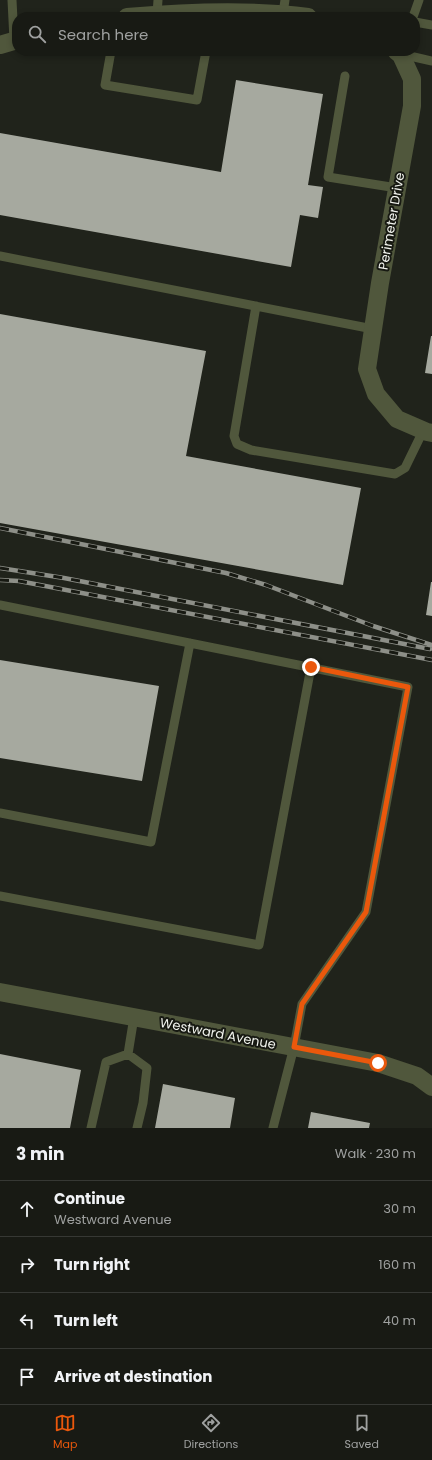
<!DOCTYPE html>
<html lang="en">
<head>
<meta charset="utf-8">
<style>
  body { margin:0; font-family:Poppins,sans-serif; background:#252722; color:#f1f3f6 }
  .stop { position:absolute; width:12px; height:12px; margin:-9px; border:3px solid #ea580c; border-radius:50%; background:#fff }
  .stop.end { background:#ea580c; border-color:#fff; box-shadow:0 1px 4px #0008 }
  .list { margin:0; padding:0; list-style:none }
  h2 { display:flex; justify-content:space-between; align-items:center; height:52px; margin:0; padding:0 16px; font-size:17px }
  h2 small { font-size:13px; font-weight:400; color:#9fa1a0 }
  .list li { display:grid; grid-template-columns:26px 1fr auto; gap:12px; align-items:center; box-sizing:border-box; height:56px; padding:0 16px; border-top:1px solid #363834 }
  .list b { display:block; font-size:15px; white-space:nowrap }
  .list p { margin:0; font-size:13px; white-space:nowrap; color:#9fa1a0 }
  .list em { font-size:13px; font-style:normal; color:#9fa1a0 }
  .icon { flex:none; width:22px; height:22px; fill:none; stroke:currentColor; stroke-width:2; stroke-linecap:round; stroke-linejoin:round }
  .map { position:relative; flex:none; width:432px; height:1128px; overflow:hidden }
  .search { position:absolute; background:#181a14; box-shadow:0 2px 6px #0003; left:12px; right:12px; top:12px; height:44px; display:flex; align-items:center; gap:10px; box-sizing:border-box; padding:0 14px; border-radius:16px; color:#9fa1a0; font-size:15px }
  .sheet { height:276px; background:#181a14 }
  nav { display:flex; justify-content:space-around; align-items:center; box-sizing:border-box; height:56px; border-top:1px solid #363834; background:#181a14; font-size:11px; color:#9fa1a0 }
  nav a { display:grid; justify-items:center; gap:2px }
  nav .on { color:#ea580c }
  .map>svg:first-child { display:block }
  .building { fill:#a6a99f }
  .lines { fill:none; stroke-linecap:round; stroke-linejoin:round }
  .service { stroke:#50573c; stroke-width:9 }
  .minor { stroke:#50573c; stroke-width:18 }
  .rail-casing { stroke:#8d8f88; stroke-width:4.5 }
  .rail { stroke:#171912; stroke-width:3; stroke-dasharray:9; stroke-linecap:butt }
  .route { stroke:#ea580c; stroke-width:5 }
  .labels { text-anchor:middle; stroke-width:4; stroke-linejoin:round; paint-order:stroke }
  .street-label { font-size:13px; fill:#f1f3ed; stroke:#171912 }
</style>
</head>
<body>
<div class="map">
<svg width="432" height="1128" viewBox="0 0 432 1128">
  <rect width="100%" height="100%" fill="#20231b"/>
  <path class="building" d="M 236,80 L 323,94 L 308,185 L 323,187 L 318,218 L 300,215 L 291,267 L 0,215 L 0,133 L 221,172 Z
    M 0,314 L 206,351 L 186,456 L 361,488 L 343,585 L 0,523 Z
    M 431,336 L 432,336 L 432,374 L 425,373 Z
    M 431,582 L 432,582 L 432,616 L 426,615 Z
    M 0,660 L 159,686 L 142,781 L 0,758 Z
    M 0,1054 L 81,1070 L 70,1128 L 0,1128 Z
    M 163,1084 L 235,1098 L 230,1128 L 155,1128 Z
    M 311,1112 L 370,1123 L 369,1128 L 308,1128 Z"/>
  <g class="lines">
    <path class="service" d="M 12,0 L 14,40
      M 283,13 L 285,0
      M 157,14 L 158,0
      M 413,17 L 419,0
      M 415,22 L 432,25
      M 111,51 L 105,85 L 197,100 L 206,51
      M 401,54 L 432,61
      M 345,76 L 328,177 L 397,188
      M 0,256 L 373,329
      M 256,306 L 234,436 L 237,444 L 251,450 L 395,474 L 405,468 L 423,431
      M 0,605 L 408,687 L 366,912 L 302,1004 L 294,1047 L 273,1128
      M 0,813 L 151,842 L 190,643
      M 0,896 L 259,945 L 311,667
      M 128,1054 L 134,1017
      M 91,1128 L 106,1062 L 128,1054 L 147,1068 L 143,1103 L 137,1128"/>
    <path class="minor" d="M 127,17 C 186,12 249,9 308,17
      M 0,45 L 17,40
      M 396,51 L 401,55 L 412,79 L 412,106 L 380,283 L 367,369 L 376,394 L 397,419 L 427,432 L 432,433
      M 0,992 L 378,1063 L 417,1076 L 432,1087"/>
    <g class="rail-casing">
      <path id="rail" d="M 0,528 L 226,573 L 266,585 L 373,626 L 432,645
        M 0,568 L 64,578 L 430,649
        M 0,580 L 19,581 L 432,660"/>
    </g>
    <use href="#rail" class="rail"/>
  </g>
  <g class="lines">
    <path class="route" d="M 311,667 L 408,687 L 366,912 L 302,1004 L 294,1047 L 378,1063"/>
  </g>
  <g class="labels">
    <g class="street-label">
      <text transform="translate(391 221) rotate(-80)" y="5">Perimeter Drive</text>
      <text transform="translate(218 1033) rotate(11)" y="5">Westward Avenue</text>
    </g>
  </g>
</svg>
<div class="stop" style="left:378px;top:1063px"></div>
<div class="stop end" style="left:311px;top:667px"></div>
<div class="search"><svg class="icon" aria-label="search" viewBox="0 0 24 24"><circle cx="10" cy="10" r="6"/><path d="M15 15l6 6"/></svg>Search here</div>
</div>
<section class="sheet">
<h2>3 min<small>Walk · 230 m</small></h2>
<ul class="list">
<li><svg class="icon" aria-label="ahead" viewBox="0 0 24 24"><path d="M12 20V5M6 11l6-6 6 6"/></svg><div><b>Continue</b><p>Westward Avenue</p></div><em>30 m</em></li>
<li><svg class="icon" aria-label="right" viewBox="0 0 24 24"><path d="M7 20v-9h11M14 6l5 5-5 5"/></svg><div><b>Turn right</b></div><em>160 m</em></li>
<li><svg class="icon" aria-label="left" viewBox="0 0 24 24"><path d="M17 20v-9H6M10 6l-5 5 5 5"/></svg><div><b>Turn left</b></div><em>40 m</em></li>
<li><svg class="icon" aria-label="arrive" viewBox="0 0 24 24"><path d="M6 21V4h12l-3 4 3 4H6"/></svg><div><b>Arrive at destination</b></div></li>
</ul>
</section>
<nav>
<a class="on"><svg class="icon" aria-label="map" viewBox="0 0 24 24"><path d="M3 6l6-2 6 2 6-2v14l-6 2-6-2-6 2zM9 4v14M15 6v14"/></svg>Map</a>
<a><svg class="icon" aria-label="directions" viewBox="0 0 24 24"><path d="M12 3l9 9-9 9-9-9zM9 14v-3h6M13 9l2 2-2 2"/></svg>Directions</a>
<a><svg class="icon" aria-label="saved" viewBox="0 0 24 24"><path d="M7 4h10v16l-5-4-5 4z"/></svg>Saved</a>
</nav>
</body>
</html>
